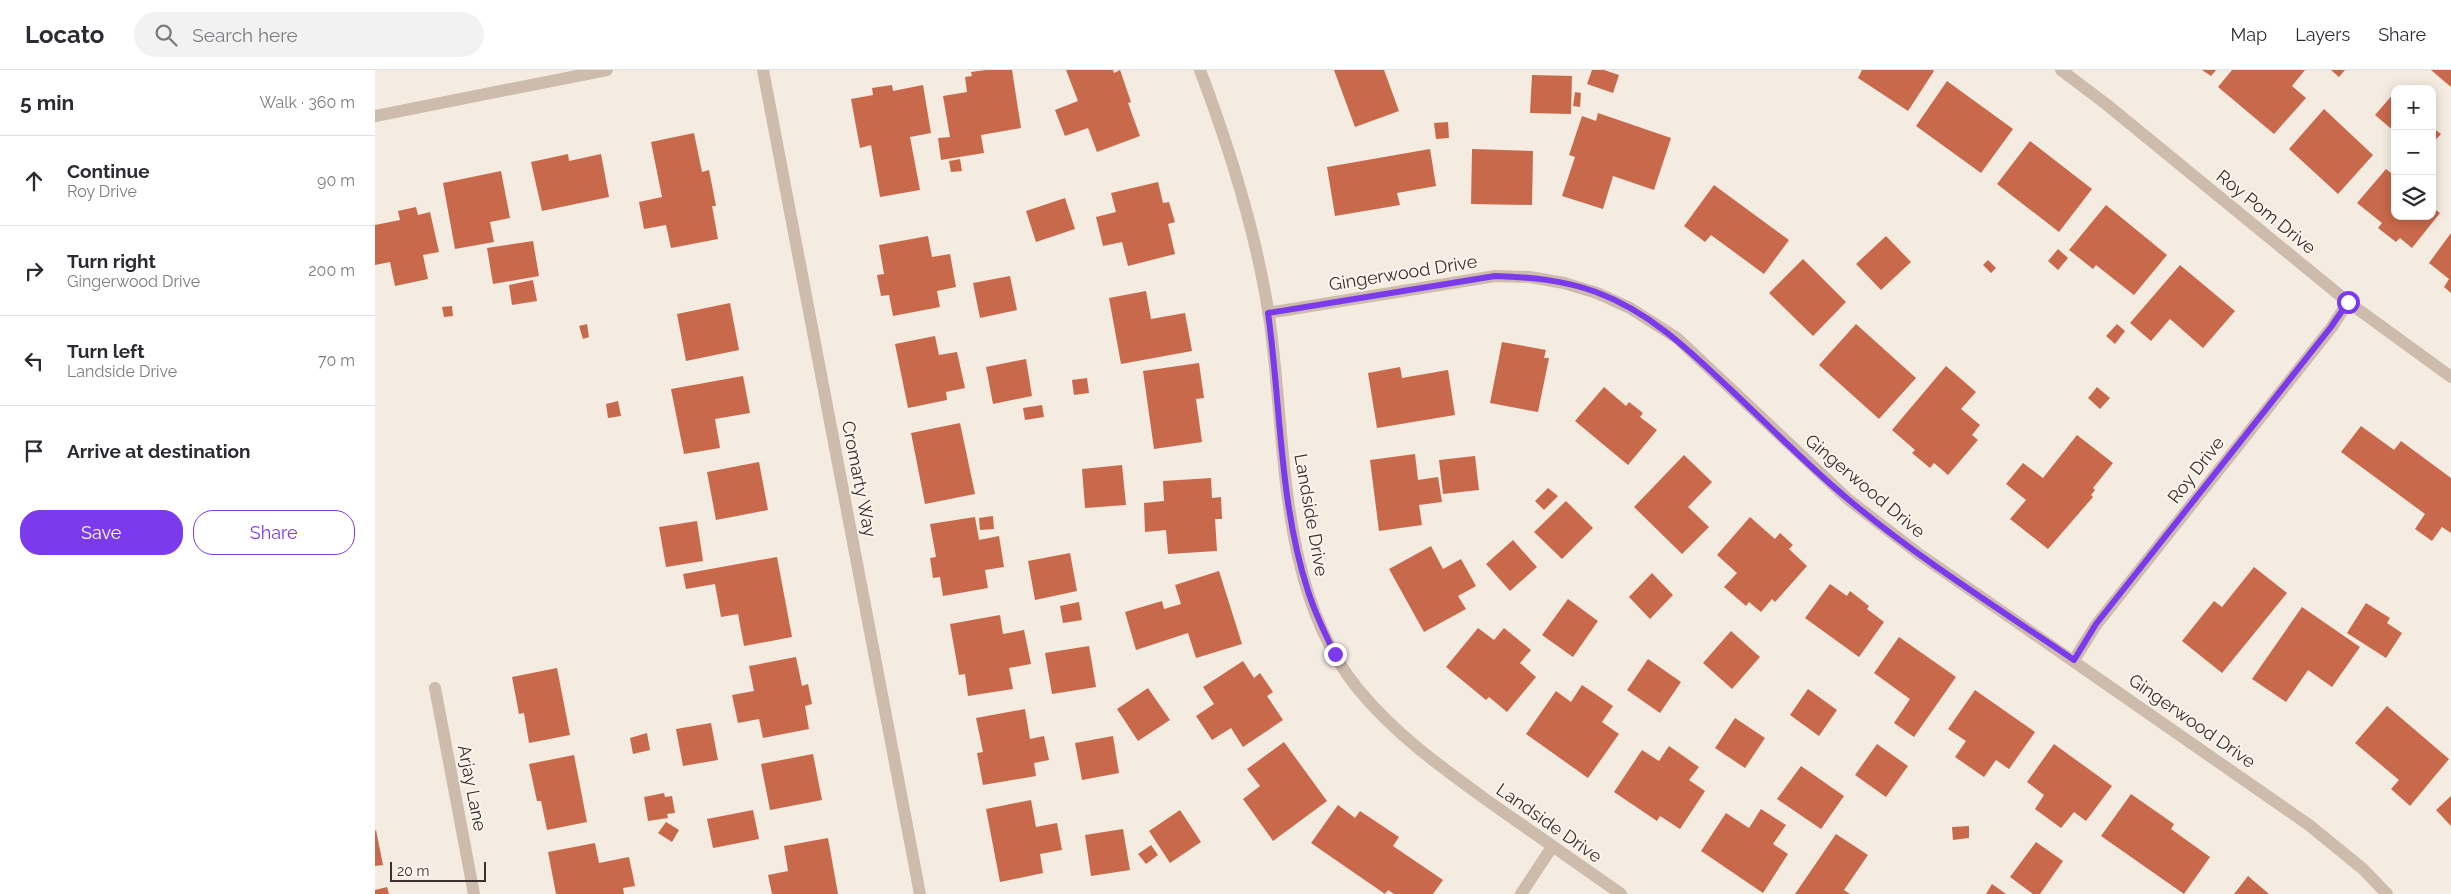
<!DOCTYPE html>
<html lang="en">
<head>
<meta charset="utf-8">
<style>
  body { margin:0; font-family:Raleway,sans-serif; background:#f2f2f3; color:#2b2b33 }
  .controls { position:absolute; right:15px; top:15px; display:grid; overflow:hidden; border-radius:10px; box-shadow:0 2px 12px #0003 }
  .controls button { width:45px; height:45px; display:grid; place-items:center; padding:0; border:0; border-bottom:1px solid #e1e1e2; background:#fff; color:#2b2b33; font:25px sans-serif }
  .scale { position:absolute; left:15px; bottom:12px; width:96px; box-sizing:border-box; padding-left:5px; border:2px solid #3b302b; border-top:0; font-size:14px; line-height:18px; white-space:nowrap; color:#3b302b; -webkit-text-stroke:4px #fbf5ee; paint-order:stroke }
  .stop { position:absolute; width:15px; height:15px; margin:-11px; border:4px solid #7c3aed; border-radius:50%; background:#fff }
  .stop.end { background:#7c3aed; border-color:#fff; box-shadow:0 1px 5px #0008 }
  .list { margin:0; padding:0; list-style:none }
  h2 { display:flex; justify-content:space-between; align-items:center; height:65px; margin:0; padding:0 20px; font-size:21px }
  h2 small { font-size:16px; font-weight:400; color:#7c7c81 }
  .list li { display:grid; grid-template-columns:32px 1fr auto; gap:15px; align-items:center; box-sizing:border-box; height:90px; padding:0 20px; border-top:1px solid #e1e1e2 }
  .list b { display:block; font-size:19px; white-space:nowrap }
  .list p { margin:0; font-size:16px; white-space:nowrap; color:#7c7c81 }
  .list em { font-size:16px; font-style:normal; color:#7c7c81 }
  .actions { display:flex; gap:10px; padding:15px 20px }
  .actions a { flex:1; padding:11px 0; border:1px solid #7c3aed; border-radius:20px; text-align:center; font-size:18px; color:#7c3aed }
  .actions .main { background:#7c3aed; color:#fff }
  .icon { flex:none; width:28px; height:28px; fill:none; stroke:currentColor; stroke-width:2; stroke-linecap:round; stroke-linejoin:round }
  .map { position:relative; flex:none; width:2076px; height:824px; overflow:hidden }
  header { display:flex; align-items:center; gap:30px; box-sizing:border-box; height:70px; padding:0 25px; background:#fff; border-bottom:1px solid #e1e1e2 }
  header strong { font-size:24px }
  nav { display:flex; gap:28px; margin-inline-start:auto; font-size:18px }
  .search { width:350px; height:45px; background:#f2f2f3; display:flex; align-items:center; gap:12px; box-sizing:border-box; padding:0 18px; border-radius:28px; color:#7c7c81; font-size:19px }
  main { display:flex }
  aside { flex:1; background:#fff }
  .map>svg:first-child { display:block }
  .building { fill:#c8694b }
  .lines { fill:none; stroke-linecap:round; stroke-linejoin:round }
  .minor { stroke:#cdbbac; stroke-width:12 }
  .route { stroke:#7c3aed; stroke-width:6 }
  .labels { text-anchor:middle; stroke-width:4; stroke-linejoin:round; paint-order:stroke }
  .street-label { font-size:18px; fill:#3b302b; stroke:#fbf5ee }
</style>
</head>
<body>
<header>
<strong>Locato</strong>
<div class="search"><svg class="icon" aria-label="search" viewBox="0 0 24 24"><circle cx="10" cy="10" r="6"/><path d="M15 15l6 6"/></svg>Search here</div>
<nav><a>Map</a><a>Layers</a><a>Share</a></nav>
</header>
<main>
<aside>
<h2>5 min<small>Walk · 360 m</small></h2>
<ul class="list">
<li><svg class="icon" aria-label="ahead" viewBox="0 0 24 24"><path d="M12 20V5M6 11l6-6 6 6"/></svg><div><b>Continue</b><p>Roy Drive</p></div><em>90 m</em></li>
<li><svg class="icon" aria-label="right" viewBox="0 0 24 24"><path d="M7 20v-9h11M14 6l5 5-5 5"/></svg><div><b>Turn right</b><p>Gingerwood Drive</p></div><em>200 m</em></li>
<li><svg class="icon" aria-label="left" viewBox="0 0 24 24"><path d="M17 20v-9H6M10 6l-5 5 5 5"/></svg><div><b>Turn left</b><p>Landside Drive</p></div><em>70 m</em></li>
<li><svg class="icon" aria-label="arrive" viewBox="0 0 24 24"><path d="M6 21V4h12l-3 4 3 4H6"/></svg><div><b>Arrive at destination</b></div></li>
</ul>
<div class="actions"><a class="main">Save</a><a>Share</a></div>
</aside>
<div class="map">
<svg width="2076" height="824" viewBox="0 0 2076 824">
  <rect width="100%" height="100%" fill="#f4ebe1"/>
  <path class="building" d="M 611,0 L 637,0 L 646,58 L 606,65 L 609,83 L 566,90 L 563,68 L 575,67 L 568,26 L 592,22 L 590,7 L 597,6 L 596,2 Z
    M 691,0 L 738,0 L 739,3 L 745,0 L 756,32 L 753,33 L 765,66 L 722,82 L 713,58 L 690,66 L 680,40 L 703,31 Z
    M 959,0 L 1009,0 L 1024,41 L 980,57 Z
    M 1217,0 L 1229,0 L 1244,5 L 1238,23 L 1212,14 Z
    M 1487,0 L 1558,0 L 1559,1 L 1533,41 L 1483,8 Z
    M 1827,0 L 1841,0 L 1836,6 Z
    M 1857,0 L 1930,0 L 1917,16 L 1931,28 L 1899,64 L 1843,17 Z
    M 1956,0 L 1970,0 L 1964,7 Z
    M 2056,0 L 2076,0 L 2076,17 Z
    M 1157,5 L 1197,6 L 1196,44 L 1155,43 Z
    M 1572,11 L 1638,59 L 1606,103 L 1541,56 Z
    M 517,15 L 518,21 L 548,15 L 556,63 L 535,67 L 545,120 L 505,127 L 496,75 L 485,78 L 476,29 L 498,25 L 497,18 Z
    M 1200,22 L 1206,23 L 1205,37 L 1198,36 Z
    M 2020,22 L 2020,62 L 2000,45 Z
    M 1949,39 L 1998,85 L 1963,124 L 1914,79 Z
    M 1223,43 L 1296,68 L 1279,120 L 1238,106 L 1228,139 L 1187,126 L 1200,87 L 1194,85 L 1207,46 L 1221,51 Z
    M 1073,52 L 1074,68 L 1061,69 L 1059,53 Z
    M 2057,57 L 2066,64 L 2057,74 Z
    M 319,63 L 327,102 L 334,100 L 341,136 L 337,136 L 343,169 L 296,178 L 291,155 L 269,159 L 264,132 L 287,127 L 276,72 Z
    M 1655,71 L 1717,119 L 1684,162 L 1622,114 Z
    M 1055,79 L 1061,116 L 1022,123 L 1025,135 L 960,146 L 952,97 Z
    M 1097,79 L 1158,81 L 1157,135 L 1096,134 Z
    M 193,84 L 194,91 L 226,84 L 234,127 L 167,141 L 156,92 Z
    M 585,89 L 587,101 L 576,102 L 574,91 Z
    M 2011,99 L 2020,106 L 2020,146 L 2057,146 L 2057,137 L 2065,143 L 2037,178 L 2025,168 L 2021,172 L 2003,158 L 2007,153 L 1982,133 Z
    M 126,101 L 135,148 L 115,152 L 119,172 L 80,179 L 68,113 Z
    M 783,112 L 788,133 L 794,132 L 800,152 L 793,154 L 800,184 L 753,196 L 747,172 L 728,176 L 721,147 L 741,142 L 736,123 Z
    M 1339,115 L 1414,170 L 1389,204 L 1336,165 L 1330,172 L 1309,156 Z
    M 690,128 L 700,159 L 661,172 L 651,141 Z
    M 1731,135 L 1792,185 L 1759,225 L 1721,195 L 1718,199 L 1694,180 Z
    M 41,137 L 43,145 L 55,142 L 64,182 L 48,185 L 53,209 L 20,216 L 15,192 L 0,195 L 0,155 L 25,150 L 23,141 Z
    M 2076,163 L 2076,223 L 2069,217 L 2074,209 L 2054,193 Z
    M 553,166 L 557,187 L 575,184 L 581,217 L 562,221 L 565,237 L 518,246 L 514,225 L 506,226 L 502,205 L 509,204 L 504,175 Z
    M 1511,166 L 1536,192 L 1506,220 L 1481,194 Z
    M 158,171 L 164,206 L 118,214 L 112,178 Z
    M 1683,179 L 1693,188 L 1683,200 L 1673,191 Z
    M 1428,189 L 1471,232 L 1438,266 L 1394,223 Z
    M 1613,190 L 1621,198 L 1616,203 L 1608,195 Z
    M 1805,195 L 1860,241 L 1828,278 L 1795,249 L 1776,271 L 1755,253 Z
    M 635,206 L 642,240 L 605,248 L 598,213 Z
    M 158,210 L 162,231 L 137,235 L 134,215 Z
    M 771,221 L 776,249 L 810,243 L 817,281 L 746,294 L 734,228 Z
    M 355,233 L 364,280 L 311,291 L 302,244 Z
    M 77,236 L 78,246 L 69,247 L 67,237 Z
    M 212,254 L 214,267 L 208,269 L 204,256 Z
    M 1481,254 L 1541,308 L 1504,349 L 1444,295 Z
    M 1742,254 L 1750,261 L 1740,274 L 1731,266 Z
    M 560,266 L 564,285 L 582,282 L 590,318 L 571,322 L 572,330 L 533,338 L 520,274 Z
    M 1127,272 L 1171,280 L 1169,288 L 1174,288 L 1163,342 L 1115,333 Z
    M 651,289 L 657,326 L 618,334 L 611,297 Z
    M 824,293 L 829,328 L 821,329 L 827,372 L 779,379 L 768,301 Z
    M 1571,296 L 1601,322 L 1586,339 L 1605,355 L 1597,365 L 1603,370 L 1573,405 L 1559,393 L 1555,398 L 1537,383 L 1540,380 L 1517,360 Z
    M 1025,297 L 1027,308 L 1073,300 L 1080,345 L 1002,358 L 993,303 Z
    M 368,306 L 375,343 L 340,349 L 345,378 L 309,384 L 296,319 Z
    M 712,308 L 714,323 L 699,325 L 697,310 Z
    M 1229,317 L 1251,336 L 1254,332 L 1268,343 L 1265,347 L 1282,360 L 1253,395 L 1200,351 Z
    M 1722,317 L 1735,328 L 1725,339 L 1713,328 Z
    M 243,331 L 246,346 L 233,348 L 231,334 Z
    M 667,335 L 669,347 L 650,350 L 648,338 Z
    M 585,353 L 600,424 L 550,434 L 536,363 Z
    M 1986,356 L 2019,380 L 2026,371 L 2076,408 L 2076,463 L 2067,457 L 2057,471 L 2040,459 L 2050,444 L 1966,382 Z
    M 1702,365 L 1738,393 L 1718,418 L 1720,420 L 1716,425 L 1718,427 L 1673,479 L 1635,449 L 1651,430 L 1631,414 L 1648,393 L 1668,408 Z
    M 1040,384 L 1043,410 L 1063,407 L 1067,432 L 1044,435 L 1047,455 L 1004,461 L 995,390 Z
    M 1309,385 L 1337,412 L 1313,437 L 1334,457 L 1307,484 L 1259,437 Z
    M 1100,386 L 1104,420 L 1068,424 L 1064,390 Z
    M 384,392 L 393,440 L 341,450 L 332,402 Z
    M 747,395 L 751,435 L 710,438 L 707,399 Z
    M 836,408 L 837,428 L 846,427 L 847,449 L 840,449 L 842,481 L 793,484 L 791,460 L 770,462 L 769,433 L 789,431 L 788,411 Z
    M 1173,418 L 1183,426 L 1169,440 L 1160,431 Z
    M 1191,431 L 1218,458 L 1187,489 L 1159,462 Z
    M 618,446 L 619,459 L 605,460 L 604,448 Z
    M 600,447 L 604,470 L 624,466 L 629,497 L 610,500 L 613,518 L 568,526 L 565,507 L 558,508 L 555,488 L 561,487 L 555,454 Z
    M 1375,447 L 1400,469 L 1405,463 L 1418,475 L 1414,479 L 1432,496 L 1400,532 L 1397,529 L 1386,542 L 1374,532 L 1371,536 L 1349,517 L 1362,503 L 1342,485 Z
    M 322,451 L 328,491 L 291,497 L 284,457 Z
    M 1138,470 L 1162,497 L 1135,521 L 1111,494 Z
    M 1056,476 L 1068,499 L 1086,489 L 1101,516 L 1083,526 L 1091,539 L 1049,562 L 1014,499 Z
    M 695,483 L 702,521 L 660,530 L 653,491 Z
    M 402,487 L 417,567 L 369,576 L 363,544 L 346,547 L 340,514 L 311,519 L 308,504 Z
    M 1879,497 L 1912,523 L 1847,603 L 1807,571 L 1839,531 L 1847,537 Z
    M 844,501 L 867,574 L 821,588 L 813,563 L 761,580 L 750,542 L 787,531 L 789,539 L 806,534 L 800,515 Z
    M 1277,503 L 1298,525 L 1275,549 L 1254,527 Z
    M 1455,514 L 1472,526 L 1475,521 L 1494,536 L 1492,539 L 1509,552 L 1484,587 L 1430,548 Z
    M 1193,529 L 1223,551 L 1198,587 L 1167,565 Z
    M 704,532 L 707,550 L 688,553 L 685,536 Z
    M 1991,533 L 2015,548 L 2012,553 L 2027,563 L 2011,588 L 1972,563 Z
    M 1927,537 L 1985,577 L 1957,617 L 1933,600 L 1911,632 L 1877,609 Z
    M 625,545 L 628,564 L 649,560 L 656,594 L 634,598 L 638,619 L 593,626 L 590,604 L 584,605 L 575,554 Z
    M 1103,558 L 1119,570 L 1129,558 L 1156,580 L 1145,593 L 1161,607 L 1132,642 L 1114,627 L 1111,630 L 1071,597 Z
    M 1356,561 L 1385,587 L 1357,619 L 1328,593 Z
    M 1524,567 L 1581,607 L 1539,667 L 1519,653 L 1535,629 L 1499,603 Z
    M 714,576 L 721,617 L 677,624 L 670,583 Z
    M 421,587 L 427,616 L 433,614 L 437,634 L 430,636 L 434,659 L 388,668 L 384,649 L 363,653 L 357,625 L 379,621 L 374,596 Z
    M 1273,589 L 1306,612 L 1285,643 L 1252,620 Z
    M 868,591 L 879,608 L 885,603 L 898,622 L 892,626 L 908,650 L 868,677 L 856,658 L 837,670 L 821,646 L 839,634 L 828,617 Z
    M 182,598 L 195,665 L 154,673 L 149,643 L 144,644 L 137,607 Z
    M 1207,615 L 1238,636 L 1227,652 L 1244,664 L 1213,708 L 1151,664 L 1181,621 L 1196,632 Z
    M 773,618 L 795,650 L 763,671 L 742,639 Z
    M 1433,619 L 1462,640 L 1444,666 L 1415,645 Z
    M 1600,620 L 1660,662 L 1634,699 L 1621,690 L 1609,707 L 1580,687 L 1591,671 L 1573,659 Z
    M 2012,636 L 2074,689 L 2035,736 L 2016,719 L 2024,710 L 1980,673 Z
    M 650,639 L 655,669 L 669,666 L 674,690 L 659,693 L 661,706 L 608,715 L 602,683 L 608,682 L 601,648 Z
    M 1360,648 L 1390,668 L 1370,698 L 1340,678 Z
    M 336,653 L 343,690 L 308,696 L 301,659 Z
    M 272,663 L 275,680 L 258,684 L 255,668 Z
    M 738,666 L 744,703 L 707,710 L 700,673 Z
    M 909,672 L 952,731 L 898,771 L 868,729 L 885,716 L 872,699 Z
    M 1502,674 L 1533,696 L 1511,727 L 1480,705 Z
    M 1679,674 L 1737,716 L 1711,751 L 1699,742 L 1686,758 L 1660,739 L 1669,725 L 1652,712 Z
    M 1294,676 L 1324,697 L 1314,710 L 1330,721 L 1305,759 L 1285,746 L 1282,751 L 1239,722 L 1267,680 L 1284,691 Z
    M 438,684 L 447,730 L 395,740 L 386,694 Z
    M 199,685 L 212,752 L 172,760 L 166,731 L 162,731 L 154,694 Z
    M 1426,696 L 1469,726 L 1446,759 L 1402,729 Z
    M 289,723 L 290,727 L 297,726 L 300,743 L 292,744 L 293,748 L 273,751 L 269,727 Z
    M 1756,724 L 1799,754 L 1796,759 L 1835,787 L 1809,824 L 1726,766 Z
    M 2076,726 L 2076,756 L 2061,740 Z
    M 656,730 L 661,757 L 682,753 L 687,780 L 665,784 L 668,803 L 625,812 L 611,739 Z
    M 963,735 L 980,748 L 985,741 L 1024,767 L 1018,776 L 1068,810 L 1058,824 L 1019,824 L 1013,820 L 1010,824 L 936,773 Z
    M 1386,739 L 1411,755 L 1398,774 L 1413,784 L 1388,823 L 1326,781 L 1351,743 L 1374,758 Z
    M 378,740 L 384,769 L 338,778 L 332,749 Z
    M 805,740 L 826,772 L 795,793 L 774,761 Z
    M 291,752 L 304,760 L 297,772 L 283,763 Z
    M 1594,756 L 1594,768 L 1578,770 L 1577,757 Z
    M 748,759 L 755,800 L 716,806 L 710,765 Z
    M 1,760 L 8,795 L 0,796 L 0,761 Z
    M 1461,764 L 1493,785 L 1469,820 L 1475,824 L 1420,824 Z
    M 453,768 L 463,824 L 397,824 L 393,805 L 413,801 L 409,776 Z
    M 1661,772 L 1688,791 L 1665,824 L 1658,824 L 1635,807 Z
    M 220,773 L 224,793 L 254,787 L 260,816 L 248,818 L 249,824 L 181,824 L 173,782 Z
    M 776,775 L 783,785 L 771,794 L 763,784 Z
    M 1873,806 L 1894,824 L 1859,824 Z
    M 1617,814 L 1631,824 L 1611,824 Z
    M 12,817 L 14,824 L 0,824 L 0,820 Z"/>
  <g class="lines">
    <path class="minor" d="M 388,0 L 545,824
      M 825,0 C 855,79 881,162 894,246 C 912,367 901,518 983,619 C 1020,664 1066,697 1113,731 C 1157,762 1201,793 1246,824
      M 1686,0 L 1731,34 L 1973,232 L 2076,307
      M 0,46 L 232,0
      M 893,243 L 1120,206 L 1155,207 L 1189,213 L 1222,223 L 1255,238 L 1302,268 L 1474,430 L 1544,484 L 1934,755 L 1988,799 L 2012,824
      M 1699,590 L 1721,555 L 1957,257 L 1973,232
      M 60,618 L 99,824
      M 1146,824 L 1177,777"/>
  </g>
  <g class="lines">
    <path class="route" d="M 960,584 C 950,564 940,543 933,521 C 904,432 906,335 893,243 L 1120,206 C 1155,207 1188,210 1221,222 C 1275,242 1314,280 1355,319 C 1394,356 1432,395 1474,430 C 1544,489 1623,538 1699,590 L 1721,554 L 1956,257 L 1973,232"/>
  </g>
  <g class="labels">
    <g class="street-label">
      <text transform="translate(1891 142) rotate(39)" y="6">Roy Pom Drive</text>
      <text transform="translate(1028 203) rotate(-9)" y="6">Gingerwood Drive</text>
      <text transform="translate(1821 400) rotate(-52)" y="6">Roy Drive</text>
      <text transform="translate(484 409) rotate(79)" y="6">Cromarty Way</text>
      <text transform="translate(1490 416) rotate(40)" y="6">Gingerwood Drive</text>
      <text transform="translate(936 445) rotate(80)" y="6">Landside Drive</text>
      <text transform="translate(1817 651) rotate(35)" y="6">Gingerwood Drive</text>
      <text transform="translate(97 718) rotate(79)" y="6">Arjay Lane</text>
      <text transform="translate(1174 753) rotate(35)" y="6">Landside Drive</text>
    </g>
  </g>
</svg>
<div class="controls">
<button>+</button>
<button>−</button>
<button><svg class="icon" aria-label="layers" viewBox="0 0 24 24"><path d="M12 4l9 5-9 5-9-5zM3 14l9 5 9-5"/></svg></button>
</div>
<div class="scale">20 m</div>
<div class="stop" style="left:1973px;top:232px"></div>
<div class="stop end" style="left:960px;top:584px"></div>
</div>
</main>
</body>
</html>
